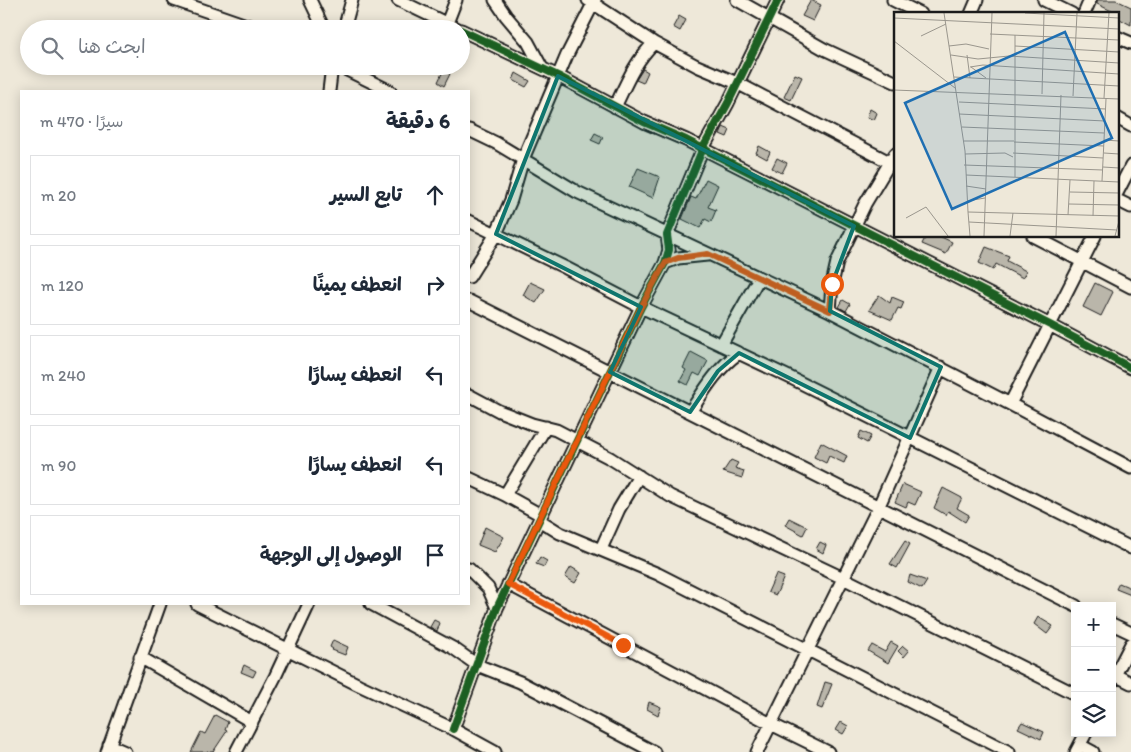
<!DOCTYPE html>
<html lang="ar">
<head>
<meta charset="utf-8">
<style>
  body { margin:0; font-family:Itim,"Playpen Sans Arabic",sans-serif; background:#f6f6f7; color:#1f2937; direction:rtl }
  .controls { position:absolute; right:15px; bottom:15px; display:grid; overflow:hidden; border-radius:0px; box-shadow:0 2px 12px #0003 }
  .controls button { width:45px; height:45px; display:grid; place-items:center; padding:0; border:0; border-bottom:1px solid #e0e1e3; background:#fff; color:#1f2937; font:25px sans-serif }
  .stop { position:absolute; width:15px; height:15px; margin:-11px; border:4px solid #ea580c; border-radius:50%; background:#fff }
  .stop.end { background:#ea580c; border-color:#fff; box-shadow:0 1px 5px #0008 }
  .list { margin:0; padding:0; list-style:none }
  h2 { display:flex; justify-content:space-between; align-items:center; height:65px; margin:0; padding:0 20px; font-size:21px }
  h2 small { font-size:16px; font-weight:400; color:#747a83 }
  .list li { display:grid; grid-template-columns:32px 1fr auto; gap:15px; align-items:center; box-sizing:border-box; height:80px; margin:0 10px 10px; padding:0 10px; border:1px solid #e0e1e3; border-radius:0px }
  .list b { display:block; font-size:19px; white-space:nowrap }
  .list em { font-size:16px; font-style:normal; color:#747a83 }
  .icon { flex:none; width:28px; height:28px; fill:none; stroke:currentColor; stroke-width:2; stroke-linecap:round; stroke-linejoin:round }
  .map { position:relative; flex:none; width:1131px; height:752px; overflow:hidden; direction:ltr }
  .search { position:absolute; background:#fff; box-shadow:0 2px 12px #0003; left:20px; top:20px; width:450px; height:55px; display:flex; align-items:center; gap:12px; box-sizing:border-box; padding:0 18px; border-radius:28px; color:#747a83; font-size:19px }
  .panel { position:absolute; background:#fff; box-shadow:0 2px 12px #0003; left:20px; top:90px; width:450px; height:515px; border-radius:0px; direction:rtl }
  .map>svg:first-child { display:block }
  .building { fill:#bab6aa; stroke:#1c1c1c }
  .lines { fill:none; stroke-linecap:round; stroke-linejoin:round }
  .minor-casing { stroke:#1c1c1c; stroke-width:15 }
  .minor { stroke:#fcf5e5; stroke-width:11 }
  .cycleway-casing { stroke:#fcf5e5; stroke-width:11 }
  .cycleway { stroke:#1b5e20; stroke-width:8 }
  .route { stroke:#ea580c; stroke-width:6 }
  .marked { fill:#0f766e; fill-opacity:0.2; stroke:#0f766e; stroke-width:4; stroke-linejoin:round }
  .inset-road { fill:none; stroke:#9a968d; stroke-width:1 }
  .view { fill:#1f6fb2; fill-opacity:0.15; stroke:#1f6fb2; stroke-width:2.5 }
  .inset-edge { fill:none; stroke:#1c1c1c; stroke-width:2.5 }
</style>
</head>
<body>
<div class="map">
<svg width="1131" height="752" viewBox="0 0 1131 752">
  <rect width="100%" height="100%" fill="#eee8d9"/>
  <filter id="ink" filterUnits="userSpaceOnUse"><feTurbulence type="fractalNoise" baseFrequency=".02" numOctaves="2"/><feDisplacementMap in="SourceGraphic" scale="10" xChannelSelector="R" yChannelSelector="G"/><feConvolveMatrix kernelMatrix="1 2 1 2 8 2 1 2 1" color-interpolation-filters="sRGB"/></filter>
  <g filter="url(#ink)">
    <path class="building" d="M 811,0 L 821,5 L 813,21 L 802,16 Z
      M 1097,0 L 1116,0 L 1131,7 L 1131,25 L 1118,18 L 1120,15 L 1097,4 Z
      M 679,16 L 686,20 L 680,31 L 673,27 Z
      M 643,69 L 648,72 L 643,83 L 636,80 Z
      M 443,71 L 450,74 L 444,86 L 438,82 Z
      M 516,73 L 530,81 L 526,87 L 513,80 Z
      M 795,74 L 802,77 L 791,100 L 784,97 Z
      M 870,109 L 877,113 L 874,120 L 867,117 Z
      M 723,127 L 730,130 L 727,137 L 720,134 Z
      M 595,133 L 603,137 L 600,144 L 591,140 Z
      M 759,146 L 770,152 L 767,159 L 756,153 Z
      M 777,158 L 787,163 L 782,173 L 772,168 Z
      M 638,168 L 660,177 L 653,198 L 629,187 Z
      M 706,179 L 718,185 L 708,207 L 716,210 L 711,222 L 705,219 L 700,228 L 682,219 L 691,197 L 696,199 Z
      M 926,236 L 939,236 L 952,242 L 946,254 L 922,244 Z
      M 986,247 L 1009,256 L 1007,261 L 1026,271 L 1023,278 L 996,264 L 993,270 L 979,263 Z
      M 530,282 L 545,289 L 536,303 L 523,295 Z
      M 1095,283 L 1113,292 L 1101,316 L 1083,307 Z
      M 879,295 L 890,303 L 892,297 L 904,302 L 901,309 L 898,308 L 892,320 L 869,310 Z
      M 843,300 L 850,304 L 846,311 L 839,307 Z
      M 691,352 L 708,361 L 700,376 L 694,373 L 688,385 L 680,381 L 686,370 L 683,368 Z
      M 861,431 L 871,436 L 867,443 L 858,438 Z
      M 821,442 L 847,456 L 844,463 L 829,456 L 826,463 L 814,457 Z
      M 731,460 L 738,463 L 735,468 L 744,471 L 742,478 L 723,472 Z
      M 903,484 L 921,492 L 915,505 L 908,502 L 906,507 L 895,502 Z
      M 943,488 L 962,498 L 957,508 L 969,515 L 965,522 L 948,511 L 946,515 L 934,508 Z
      M 789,518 L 807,527 L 803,535 L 785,525 Z
      M 485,527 L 504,537 L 495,552 L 478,545 Z
      M 905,541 L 910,544 L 897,568 L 890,564 Z
      M 820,542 L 826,545 L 823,553 L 816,549 Z
      M 540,557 L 547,561 L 544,567 L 536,564 Z
      M 571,567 L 581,573 L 575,583 L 565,577 Z
      M 776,574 L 784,577 L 776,595 L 768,592 Z
      M 910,575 L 927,581 L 922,589 L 908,582 Z
      M 1119,583 L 1131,588 L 1131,595 L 1116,589 Z
      M 1038,617 L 1053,626 L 1047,634 L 1034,624 Z
      M 434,620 L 440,623 L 437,631 L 430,627 Z
      M 333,640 L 348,647 L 345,655 L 332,650 L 333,649 L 330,647 Z
      M 891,642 L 898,646 L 888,663 L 868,651 L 872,645 L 885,652 Z
      M 903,646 L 909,651 L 904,657 L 898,651 Z
      M 244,665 L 256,671 L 253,677 L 241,672 Z
      M 825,682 L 832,684 L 822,709 L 817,707 Z
      M 649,702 L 661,707 L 658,715 L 647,709 Z
      M 215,715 L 228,722 L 225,730 L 227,731 L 213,752 L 191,752 L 201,732 L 205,734 Z
      M 841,722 L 848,726 L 843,734 L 836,730 Z
      M 1022,722 L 1044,732 L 1041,739 L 1018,728 Z"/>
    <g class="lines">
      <g class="minor-casing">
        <path id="minor" d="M 174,0 L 258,29
          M 310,0 L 324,29
          M 398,0 L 458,29
          M 495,0 L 506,16 L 528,42 L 542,68
          M 588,0 L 654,43 L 697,66 L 737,83 L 895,165
          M 737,0 L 824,49 L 895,82
          M 893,0 L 921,14
          M 1044,0 L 1072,14
          M 971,14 L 977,0
          M 1084,14 L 1090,0
          M 447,23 L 456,0
          M 344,29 L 352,0
          M 461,30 L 558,76 L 644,122 L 686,140 L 1050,325 L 1131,368
          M 1117,37 L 1131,43
          M 339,66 L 390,91
          M 329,91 L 332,66
          M 615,107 C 626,84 635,61 654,43
          M 1117,118 L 1131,126
          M 469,130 L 496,143 L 577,192 L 830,311 L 1010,404 L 1131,468
          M 1117,193 L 1131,166
          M 1117,200 L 1131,207
          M 469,221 L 566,268 L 641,307 L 789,377 L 1131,548
          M 1033,236 L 1131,287
          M 665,263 L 678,258 L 707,255
          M 469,277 L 496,234 L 511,200 L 523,159 L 567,55 L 595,0
          M 469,301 L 1076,606
          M 830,311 L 832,284 L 837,262 L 865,204 L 895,154
          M 721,345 L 759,278
          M 469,395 L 499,411 L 532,424 L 556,430 L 610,458 L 670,496 L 843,578 L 1075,694
          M 1010,404 L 1095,236
          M 690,412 C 704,391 717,368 739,353
          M 469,478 L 505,495 L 541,515
          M 505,495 L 546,427
          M 539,520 L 560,533 L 658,574 L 1009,752
          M 601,549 L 619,509 L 639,476
          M 469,569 L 488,588 L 497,608
          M 508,584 L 771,724 L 828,752
          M 197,604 L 359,685 L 453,729 L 495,752
          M 371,604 L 453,648 L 477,665 L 520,682 L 654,752
          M 1112,624 L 1131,633
          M 140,657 L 252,722
          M 1115,675 L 1131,683
          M 1112,681 L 1131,644
          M 453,729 L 497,608 L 641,307 L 665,263 L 669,250 L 667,235 L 703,148 L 728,103 L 778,0
          M 109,745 L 125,752
          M 1080,745 L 1093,752
          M 107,752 L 160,604
          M 236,752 L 275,677 L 309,604
          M 757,752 L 878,508 L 941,367
          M 1076,752 L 1086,733"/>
      </g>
      <use href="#minor" class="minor"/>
      <g class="cycleway-casing">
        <path id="cycleway" d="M 461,30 L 558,76 L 644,122 L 686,140 L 1050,325 L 1131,368
          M 453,729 L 497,608 L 641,307 L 665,263 L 669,250 L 667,235 L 703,148 L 728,103 L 778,0"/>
      </g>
      <use href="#cycleway" class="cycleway"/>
    </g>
  </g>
  <g class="lines" filter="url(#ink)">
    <path class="route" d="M 623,645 L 508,584 L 641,307 L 665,263 L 678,258 L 708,254 L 830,311 L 832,284"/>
  </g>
  <path class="marked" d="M 558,76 L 854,226 L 832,284 L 830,311 L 941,367 L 910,438 L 739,353 L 718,371 L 690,412 L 610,372 L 641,307 L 496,234 Z"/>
  <g transform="translate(894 12)">
    <rect width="225" height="225" fill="#eee8d9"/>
    <path class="inset-road" d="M 50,1 L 71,139 L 74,200M 131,1 L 225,6M 0,6 L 225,17M 96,22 L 225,28M 27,24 L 52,12M 0,29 L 61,76M 55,34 L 72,32 L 95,37M 121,34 L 225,40M 57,43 L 84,47 L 115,44 L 225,51M 73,43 L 76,66M 76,55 L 89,53 L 225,62M 77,55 L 92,66M 60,65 L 225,74M 0,78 L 225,87M 148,82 L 150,1M 179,84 L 183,1M 210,86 L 215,1M 65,90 L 212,97M 65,102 L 211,109M 68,115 L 210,121M 210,128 L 225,129M 70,129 L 120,129M 120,130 L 210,134M 119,141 L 209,146M 210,141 L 225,142M 71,142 L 111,141 L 119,145M 70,153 L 209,158M 209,155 L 225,156M 72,163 L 225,170M 121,165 L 121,23M 208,169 L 212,87M 72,174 L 92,177M 176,180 L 225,181M 73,189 L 91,186M 175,192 L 225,193M 174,203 L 176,168M 199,204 L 200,169M 12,206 L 32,195 L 54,224M 75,210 L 223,218M 76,224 L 74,200 L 225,204M 90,224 L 98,1M 116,224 L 119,201M 162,224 L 167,83M 221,224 L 225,209"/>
    <path class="view" d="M 171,20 L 218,126 L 58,197 L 11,91 Z"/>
    <rect width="225" height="225" class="inset-edge"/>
  </g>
</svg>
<div class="controls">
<button>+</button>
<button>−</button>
<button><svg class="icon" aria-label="layers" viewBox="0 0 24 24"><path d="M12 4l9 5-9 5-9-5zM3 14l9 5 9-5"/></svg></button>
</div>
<div class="stop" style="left:832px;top:284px"></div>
<div class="stop end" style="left:623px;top:645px"></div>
<div class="search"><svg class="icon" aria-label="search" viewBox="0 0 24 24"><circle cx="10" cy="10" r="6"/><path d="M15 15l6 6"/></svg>ابحث هنا</div>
<section class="panel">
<h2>6 دقيقة<small>سيرًا · 470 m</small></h2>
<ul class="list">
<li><svg class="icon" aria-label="ahead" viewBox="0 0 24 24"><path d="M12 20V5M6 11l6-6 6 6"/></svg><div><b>تابع السير</b></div><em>20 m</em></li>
<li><svg class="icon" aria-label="right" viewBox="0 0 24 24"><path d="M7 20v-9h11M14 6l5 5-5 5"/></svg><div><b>انعطف يمينًا</b></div><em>120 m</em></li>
<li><svg class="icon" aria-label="left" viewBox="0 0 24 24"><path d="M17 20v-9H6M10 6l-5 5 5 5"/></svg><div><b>انعطف يسارًا</b></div><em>240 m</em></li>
<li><svg class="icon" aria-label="left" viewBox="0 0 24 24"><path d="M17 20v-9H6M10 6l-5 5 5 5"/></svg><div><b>انعطف يسارًا</b></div><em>90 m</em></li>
<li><svg class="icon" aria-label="arrive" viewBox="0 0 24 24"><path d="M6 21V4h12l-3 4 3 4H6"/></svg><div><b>الوصول إلى الوجهة</b></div></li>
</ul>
</section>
</div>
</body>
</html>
